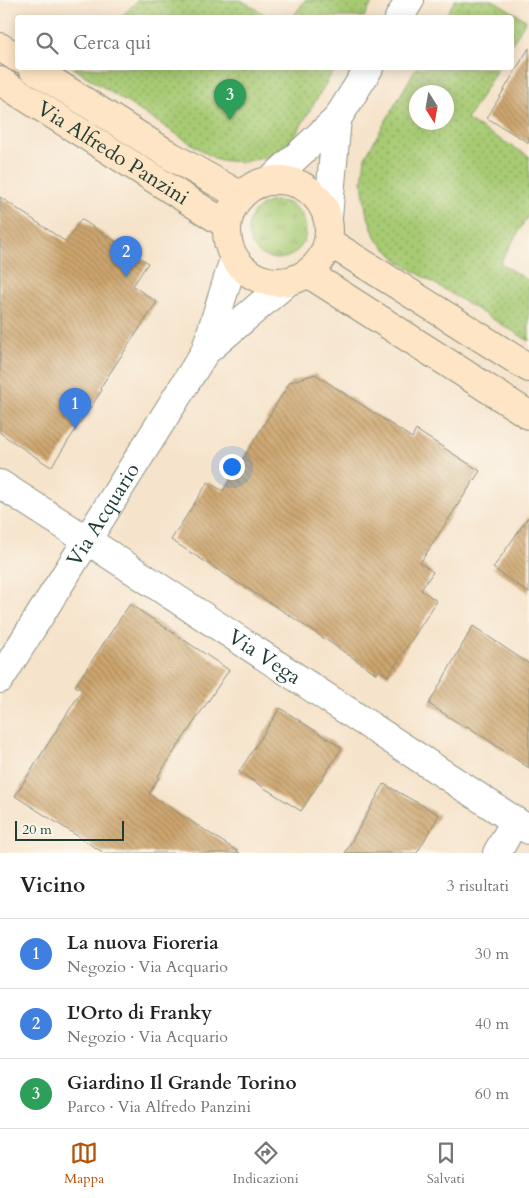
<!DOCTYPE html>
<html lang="it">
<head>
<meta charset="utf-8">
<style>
  body { margin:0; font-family:Cardo,serif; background:#f2f2f2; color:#222 }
  .compass { position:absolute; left:409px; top:85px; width:45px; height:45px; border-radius:50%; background:#fff; box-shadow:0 2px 12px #0003; rotate:169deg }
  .scale { position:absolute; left:15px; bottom:12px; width:109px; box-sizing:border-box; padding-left:5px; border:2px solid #1f3d34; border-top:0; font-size:14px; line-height:18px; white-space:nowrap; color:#1f3d34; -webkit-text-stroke:4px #fbf7ec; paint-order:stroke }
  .you { position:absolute; left:231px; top:466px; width:18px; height:18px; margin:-12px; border:4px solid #fff; border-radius:50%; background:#1a73e8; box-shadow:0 0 0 8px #1a73e833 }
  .badge { display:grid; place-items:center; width:32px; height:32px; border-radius:50%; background:#b45309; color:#fff; font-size:16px; font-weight:700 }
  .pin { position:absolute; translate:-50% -41px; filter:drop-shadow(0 1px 2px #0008) }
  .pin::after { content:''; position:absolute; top:26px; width:18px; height:15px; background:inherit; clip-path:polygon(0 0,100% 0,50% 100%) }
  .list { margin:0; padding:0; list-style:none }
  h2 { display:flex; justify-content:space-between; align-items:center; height:65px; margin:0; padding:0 20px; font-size:21px }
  h2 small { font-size:16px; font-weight:400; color:#767676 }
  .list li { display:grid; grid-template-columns:32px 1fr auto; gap:15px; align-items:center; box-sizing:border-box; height:70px; padding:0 20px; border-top:1px solid #e0e0e0 }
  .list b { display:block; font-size:19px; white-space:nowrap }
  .list p { margin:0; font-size:16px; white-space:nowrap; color:#767676 }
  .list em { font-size:16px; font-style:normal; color:#767676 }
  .icon { flex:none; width:28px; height:28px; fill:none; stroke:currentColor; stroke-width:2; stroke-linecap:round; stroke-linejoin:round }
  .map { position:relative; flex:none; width:529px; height:853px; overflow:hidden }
  .search { position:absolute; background:#fff; box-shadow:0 2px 12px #0003; left:15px; right:15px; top:15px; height:55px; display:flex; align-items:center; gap:12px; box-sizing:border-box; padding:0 18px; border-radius:5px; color:#767676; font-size:19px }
  .sheet { height:275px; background:#fff }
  nav { display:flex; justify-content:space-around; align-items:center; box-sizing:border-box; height:70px; border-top:1px solid #e0e0e0; background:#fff; font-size:14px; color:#767676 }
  nav a { display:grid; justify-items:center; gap:2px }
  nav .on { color:#b45309 }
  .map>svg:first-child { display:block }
  .grass { fill:url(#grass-tufts); stroke:#638454 }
  .park { fill:url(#park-dots); stroke:#638454; fill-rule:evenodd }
  .building { fill:url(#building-back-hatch) }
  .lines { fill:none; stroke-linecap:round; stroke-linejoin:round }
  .minor-casing { stroke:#8a9080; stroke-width:30 }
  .secondary-casing { stroke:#8a9080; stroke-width:30 }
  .minor { stroke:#fff; stroke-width:28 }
  .secondary { stroke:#fee5c5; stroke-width:28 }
  .labels { text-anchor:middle; stroke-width:5; stroke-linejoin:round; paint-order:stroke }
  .street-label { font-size:21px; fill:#1f3d34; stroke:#fbf7ec }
</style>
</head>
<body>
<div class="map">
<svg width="529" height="853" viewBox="0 0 529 853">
  <defs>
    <pattern id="grass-tufts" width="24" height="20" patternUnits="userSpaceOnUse" patternTransform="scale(1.25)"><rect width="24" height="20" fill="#a7ca73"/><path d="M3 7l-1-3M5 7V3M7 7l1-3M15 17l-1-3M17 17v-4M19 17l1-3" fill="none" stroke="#87a55f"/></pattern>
    <pattern id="park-dots" width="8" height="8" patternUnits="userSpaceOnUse" patternTransform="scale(1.25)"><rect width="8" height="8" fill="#a7ca73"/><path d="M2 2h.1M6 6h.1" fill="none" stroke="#87a55f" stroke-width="1.8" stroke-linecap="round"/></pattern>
    <pattern id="building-back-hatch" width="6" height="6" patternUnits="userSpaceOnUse" patternTransform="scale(1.25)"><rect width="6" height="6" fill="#cda56e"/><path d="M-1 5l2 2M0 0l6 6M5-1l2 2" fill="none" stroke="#a6885b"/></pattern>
  </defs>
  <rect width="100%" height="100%" fill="#fbf7ec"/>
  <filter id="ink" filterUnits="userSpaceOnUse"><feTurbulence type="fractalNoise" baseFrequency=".02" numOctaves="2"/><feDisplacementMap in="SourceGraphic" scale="10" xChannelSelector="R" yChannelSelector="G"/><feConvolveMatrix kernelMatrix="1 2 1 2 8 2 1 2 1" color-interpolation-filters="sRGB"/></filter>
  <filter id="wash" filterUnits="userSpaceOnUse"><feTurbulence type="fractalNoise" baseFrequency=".0096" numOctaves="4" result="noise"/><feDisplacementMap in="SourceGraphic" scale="20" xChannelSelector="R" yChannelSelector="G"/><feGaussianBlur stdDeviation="1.12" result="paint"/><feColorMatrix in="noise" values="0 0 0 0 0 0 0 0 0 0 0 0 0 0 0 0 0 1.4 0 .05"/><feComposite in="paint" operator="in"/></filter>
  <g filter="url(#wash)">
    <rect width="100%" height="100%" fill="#f6e3cb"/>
    <path class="grass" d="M248 230a29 29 0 1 1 58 0a29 29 0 1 1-58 0Z"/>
    <path class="park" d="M 138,0 L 241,0 L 269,17 L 121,17 Z
      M 305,0 L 374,0 L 364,17 L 293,17 Z
      M 455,0 L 493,0 L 526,20 L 512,44 L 512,18 L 445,17 Z
      M 73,68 L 335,68 L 296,134 L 284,149 L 264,158 L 242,162 L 217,160 Z
      M 416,68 L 498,68 L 467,120 L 529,156 L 529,214 L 500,263 L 529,281 L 529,341 L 399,262 L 376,239 L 366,211 L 362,183 L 365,157 ZM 416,92 L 446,92 L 446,122 L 416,122 Z"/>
    <g id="blocks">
      <path class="building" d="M 529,48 L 529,143 L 487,118 Z
        M 0,197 L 66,242 L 81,219 L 148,263 L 133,286 L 157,302 L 100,388 L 102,390 L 51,467 L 0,433 Z
        M 315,374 L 412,438 L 416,430 L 480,471 L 420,563 L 433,572 L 421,590 L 437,601 L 388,676 L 379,670 L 377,674 L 289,615 L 171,540 L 208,482 L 223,491 L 290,382 Z
        M 529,516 L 529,593 L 493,568 Z
        M 130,604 L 229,670 L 158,776 L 159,777 L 149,794 L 240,853 L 104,853 L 15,796 L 82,690 L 75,686 Z
        M 473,626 L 529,664 L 529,768 L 467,726 L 466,728 L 429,704 Z
        M 280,708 L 342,748 L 301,811 L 239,772 Z
        M 384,784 L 439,815 L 417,853 L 345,853 Z"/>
    </g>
  </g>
  <g filter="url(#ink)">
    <use href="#blocks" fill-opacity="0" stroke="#8a9080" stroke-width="1"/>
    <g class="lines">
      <g class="minor-casing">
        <g id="minor">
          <path d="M 399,18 L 410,0"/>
          <path d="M 270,181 L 337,119 L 369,68"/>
          <path d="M 328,217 L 337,119"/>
          <path d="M 205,352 L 286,283"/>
          <path id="s1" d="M 0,484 L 87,540 L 529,830"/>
          <path id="s2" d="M 0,679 L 205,352 L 234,259"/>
          <path d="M 497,853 L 515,821"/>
        </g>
      </g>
      <g class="secondary-casing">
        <g id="secondary">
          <path d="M 0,47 L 18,58"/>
          <path d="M 32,68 L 171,156 L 241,196"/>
          <path id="s3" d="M 0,81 L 227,225"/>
          <circle cx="278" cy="231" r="51"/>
          <path d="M 329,242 L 529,368"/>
          <path d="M 309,274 L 529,415"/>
        </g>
      </g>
      <use href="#minor" class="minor"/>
      <use href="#secondary" class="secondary"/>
    </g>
  </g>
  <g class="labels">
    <g class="street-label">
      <text dy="7" stroke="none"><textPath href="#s3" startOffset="134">Via Alfredo Panzini</textPath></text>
      <text dy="7" stroke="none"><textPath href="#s2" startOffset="194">Via Acquario</textPath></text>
      <text dy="7" stroke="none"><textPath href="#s1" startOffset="316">Via Vega</textPath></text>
    </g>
  </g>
</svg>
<svg class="compass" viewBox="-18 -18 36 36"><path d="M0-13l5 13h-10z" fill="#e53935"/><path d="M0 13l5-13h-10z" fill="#767676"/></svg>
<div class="scale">20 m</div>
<div class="you"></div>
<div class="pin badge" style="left:75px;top:429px;background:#3f7fe0">1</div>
<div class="pin badge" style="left:126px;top:277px;background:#3f7fe0">2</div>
<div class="pin badge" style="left:230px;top:120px;background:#2e9e5b">3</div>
<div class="search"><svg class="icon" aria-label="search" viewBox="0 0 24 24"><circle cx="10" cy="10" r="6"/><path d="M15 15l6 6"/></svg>Cerca qui</div>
</div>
<section class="sheet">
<h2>Vicino<small>3 risultati</small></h2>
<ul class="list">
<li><span class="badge" style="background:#3f7fe0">1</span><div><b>La nuova Fioreria</b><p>Negozio · Via Acquario</p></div><em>30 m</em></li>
<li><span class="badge" style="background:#3f7fe0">2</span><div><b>L'Orto di Franky</b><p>Negozio · Via Acquario</p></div><em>40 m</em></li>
<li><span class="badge" style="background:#2e9e5b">3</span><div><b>Giardino Il Grande Torino</b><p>Parco · Via Alfredo Panzini</p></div><em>60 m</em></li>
</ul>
</section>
<nav>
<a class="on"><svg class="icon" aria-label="map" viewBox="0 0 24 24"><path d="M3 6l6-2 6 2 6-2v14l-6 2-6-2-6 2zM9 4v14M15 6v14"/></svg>Mappa</a>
<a><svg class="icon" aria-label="directions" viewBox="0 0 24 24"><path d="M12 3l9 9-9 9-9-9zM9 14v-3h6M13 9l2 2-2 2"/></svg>Indicazioni</a>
<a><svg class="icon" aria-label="saved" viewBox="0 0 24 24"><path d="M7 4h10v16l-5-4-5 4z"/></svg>Salvati</a>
</nav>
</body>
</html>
